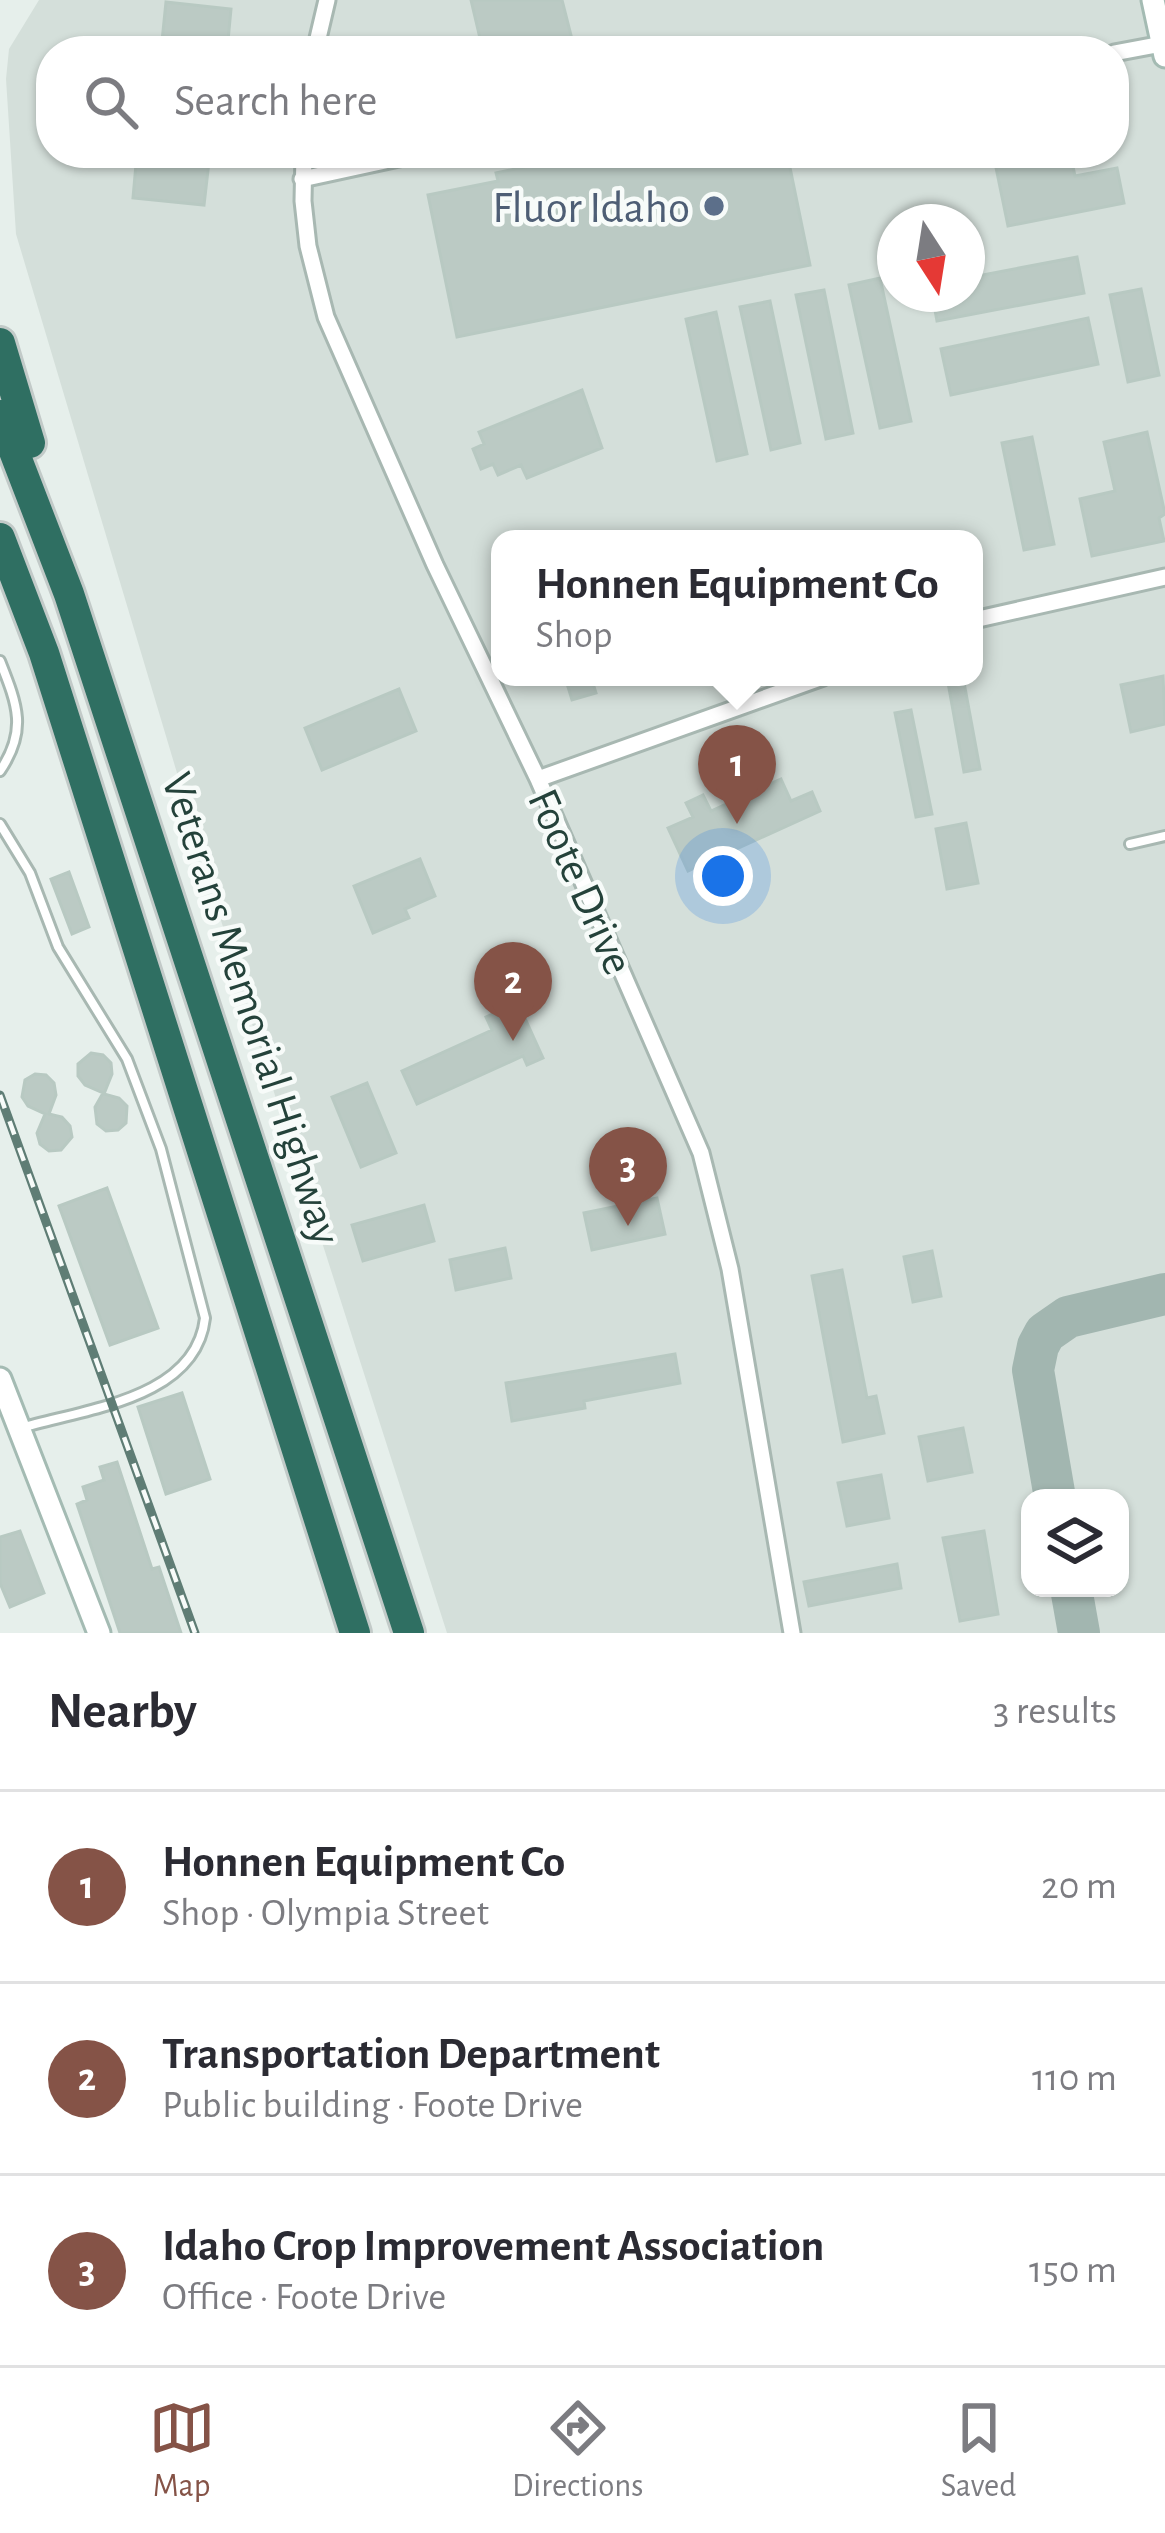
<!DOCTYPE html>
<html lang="en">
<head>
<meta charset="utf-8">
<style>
  body { margin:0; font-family:"Alegreya Sans",sans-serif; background:#f2f2f3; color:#2b2b33 }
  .controls { position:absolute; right:36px; bottom:36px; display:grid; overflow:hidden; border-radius:24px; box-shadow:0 3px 9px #0004 }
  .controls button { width:108px; height:108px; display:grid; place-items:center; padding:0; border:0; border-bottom:3px solid #e1e1e2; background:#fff; color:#2b2b33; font:60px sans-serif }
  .compass { position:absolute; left:877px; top:204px; width:108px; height:108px; border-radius:50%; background:#fff; box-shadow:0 3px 9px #0004; rotate:168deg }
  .you { position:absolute; left:723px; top:876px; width:42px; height:42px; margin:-30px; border:9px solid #fff; border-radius:50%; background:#1a73e8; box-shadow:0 0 0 18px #1a73e833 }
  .badge { display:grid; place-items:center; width:78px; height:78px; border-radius:50%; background:#855347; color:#fff; font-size:39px; font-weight:700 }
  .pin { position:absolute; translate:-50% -99px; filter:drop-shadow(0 3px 6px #0008) }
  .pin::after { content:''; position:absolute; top:63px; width:42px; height:36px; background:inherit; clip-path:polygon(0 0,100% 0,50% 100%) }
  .popup { position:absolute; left:491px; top:530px; width:492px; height:156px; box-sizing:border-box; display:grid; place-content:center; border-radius:24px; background:#fff; filter:drop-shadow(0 3px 9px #0005); font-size:39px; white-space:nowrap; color:#7c7c81 }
  .popup b { font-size:45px; color:#2b2b33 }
  .popup::after { content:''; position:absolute; left:50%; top:100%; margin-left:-24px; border:24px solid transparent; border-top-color:#fff }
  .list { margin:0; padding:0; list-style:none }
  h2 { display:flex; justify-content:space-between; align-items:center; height:156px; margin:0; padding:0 48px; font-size:51px }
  h2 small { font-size:39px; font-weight:400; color:#7c7c81 }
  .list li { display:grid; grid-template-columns:78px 1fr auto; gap:36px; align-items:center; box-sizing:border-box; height:192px; padding:0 48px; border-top:3px solid #e1e1e2 }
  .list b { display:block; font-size:45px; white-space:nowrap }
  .list p { margin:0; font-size:39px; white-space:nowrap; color:#7c7c81 }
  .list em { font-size:39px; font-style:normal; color:#7c7c81 }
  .icon { flex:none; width:66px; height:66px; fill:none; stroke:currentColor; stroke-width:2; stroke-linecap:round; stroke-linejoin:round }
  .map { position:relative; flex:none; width:1165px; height:1633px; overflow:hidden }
  .search { position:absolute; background:#fff; box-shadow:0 3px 9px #0004; left:36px; right:36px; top:36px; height:132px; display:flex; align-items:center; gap:30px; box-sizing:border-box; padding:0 42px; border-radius:48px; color:#7c7c81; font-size:45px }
  .sheet { height:732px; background:#fff }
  nav { display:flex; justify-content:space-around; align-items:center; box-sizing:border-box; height:168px; border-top:3px solid #e1e1e2; background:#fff; font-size:33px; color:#7c7c81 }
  nav a { display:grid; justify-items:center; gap:6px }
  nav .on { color:#855347 }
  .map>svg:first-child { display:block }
  .built { fill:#d4dfda; fill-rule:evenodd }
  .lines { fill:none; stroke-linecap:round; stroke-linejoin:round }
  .taxiway { stroke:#a2b6b0; stroke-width:42 }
  .building { fill:#bbcac4; stroke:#b8c9c2; stroke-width:3 }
  .lane-casing { stroke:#a8b8b2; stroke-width:14 }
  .street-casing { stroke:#a8b8b2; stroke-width:21 }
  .secondary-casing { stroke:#a4bbb3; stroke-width:27 }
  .highway-casing { stroke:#c2cac8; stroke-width:36 }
  .lane { stroke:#fff; stroke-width:8 }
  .street { stroke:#fff; stroke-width:15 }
  .secondary { stroke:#fff; stroke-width:21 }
  .highway { stroke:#2f6f62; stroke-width:30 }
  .rail-casing { stroke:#5f7d75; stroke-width:9 }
  .rail { stroke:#f7fbf9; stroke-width:4.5; stroke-dasharray:14; stroke-linecap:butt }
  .service-dot { fill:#5c6f8a; stroke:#f7fbf9; stroke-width:4.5 }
  .labels { text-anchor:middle; stroke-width:9; stroke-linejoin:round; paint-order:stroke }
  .service-label { font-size:45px; fill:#4e5e75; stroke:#f7fbf9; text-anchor:end }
  .street-label { font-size:45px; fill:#24423a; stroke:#f7fbf9 }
</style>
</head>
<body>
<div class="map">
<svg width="1165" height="1633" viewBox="0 0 1165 1633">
  <rect width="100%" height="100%" fill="#e6efeb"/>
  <path class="built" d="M 39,0 L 1154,0 L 1165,56 L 1165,1633 L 447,1633 L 249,1014 L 16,234 L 6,79 L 9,49 ZM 51,51 L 1114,51 L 1114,153 L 51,153 ZM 895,222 L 967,222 L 967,294 L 895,294 ZM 500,539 L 974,539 L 974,677 L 500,677 ZM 1030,1498 L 1120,1498 L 1120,1588 L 1030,1588 Z"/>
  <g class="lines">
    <path class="taxiway" d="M 1055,1498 L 1033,1370 L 1038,1346 L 1045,1333 L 1068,1317 L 1165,1294
      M 1071,1588 L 1079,1633"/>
  </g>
  <path class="building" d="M 471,0 L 562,0 L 575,51 L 483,51 Z
    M 166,2 L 231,9 L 227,51 L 161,51 Z
    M 137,153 L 210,153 L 204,205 L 133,198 Z
    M 591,153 L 597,153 L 599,161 L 636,153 L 787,153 L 810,265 L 457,337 L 428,195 L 498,181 L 496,173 Z
    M 993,153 L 1033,153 L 1035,164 L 1071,157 L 1075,176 L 1117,168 L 1124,203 L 1008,226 Z
    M 1077,257 L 1084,293 L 937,321 L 932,294 L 967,294 L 967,278 Z
    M 880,278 L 911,421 L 880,428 L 849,285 Z
    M 1141,289 L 1159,375 L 1128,382 L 1110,295 Z
    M 824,290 L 853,433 L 826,439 L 796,295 Z
    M 770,301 L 800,443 L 771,450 L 740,307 Z
    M 716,312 L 747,454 L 717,461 L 686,319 Z
    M 1088,318 L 1098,364 L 951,395 L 941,349 Z
    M 582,390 L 602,448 L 527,478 L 521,465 L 498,475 L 493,464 L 481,469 L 473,449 L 484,444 L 479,432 Z
    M 1147,432 L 1165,514 L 1159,518 L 1164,541 L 1092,556 L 1080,499 L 1115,491 L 1104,442 Z
    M 1032,437 L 1054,544 L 1024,550 L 1002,443 Z
    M 1163,676 L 1165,724 L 1131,732 L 1121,685 Z
    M 565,677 L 591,677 L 596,693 L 572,700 Z
    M 947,677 L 963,677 L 980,769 L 964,772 Z
    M 399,689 L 416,731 L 322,770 L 305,728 Z
    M 911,710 L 932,814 L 916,817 L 895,713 Z
    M 781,779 L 791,801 L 812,792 L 820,811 L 688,871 L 668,828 L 693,817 L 686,803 L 703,795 L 711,811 Z
    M 966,823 L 978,883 L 947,889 L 936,829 Z
    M 420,859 L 435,896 L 405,909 L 409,918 L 373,933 L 354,886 Z
    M 69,872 L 89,927 L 72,934 L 51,879 Z
    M 518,1003 L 543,1058 L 527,1065 L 523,1056 L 417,1104 L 402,1071 L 492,1030 L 486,1017 Z
    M 91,1053 L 103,1055 L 111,1063 L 112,1074 L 104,1094 L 119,1098 L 127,1106 L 126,1123 L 118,1130 L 106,1131 L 97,1124 L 95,1107 L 103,1093 L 85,1085 L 78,1076 L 78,1064 Z
    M 35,1074 L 46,1075 L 54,1083 L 56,1095 L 49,1114 L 62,1117 L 70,1126 L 72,1137 L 61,1150 L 49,1151 L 40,1144 L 37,1133 L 45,1114 L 28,1106 L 22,1097 L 25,1080 Z
    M 367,1083 L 396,1153 L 361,1167 L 332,1097 Z
    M 107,1188 L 158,1328 L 110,1345 L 59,1206 Z
    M 657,1198 L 665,1234 L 592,1250 L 584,1213 Z
    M 424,1205 L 434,1241 L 363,1261 L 352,1225 Z
    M 505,1248 L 511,1278 L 456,1290 L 450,1260 Z
    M 932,1251 L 941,1296 L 913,1302 L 904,1257 Z
    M 842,1270 L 867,1398 L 876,1396 L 884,1433 L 843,1442 L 812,1276 Z
    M 675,1354 L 680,1383 L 584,1401 L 585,1408 L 512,1421 L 506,1383 Z
    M 182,1393 L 210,1479 L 166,1494 L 138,1407 Z
    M 963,1428 L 972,1472 L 928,1481 L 919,1437 Z
    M 117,1462 L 152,1569 L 159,1567 L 181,1633 L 120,1633 L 77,1504 L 87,1500 L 83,1487 L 104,1480 L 100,1467 Z
    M 881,1475 L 889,1518 L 847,1526 L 838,1483 Z
    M 20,1531 L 44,1593 L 10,1607 L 0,1583 L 0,1537 Z
    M 984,1531 L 998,1614 L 960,1621 L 943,1538 Z
    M 897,1564 L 901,1588 L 809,1606 L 804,1582 Z"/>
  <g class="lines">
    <g class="lane-casing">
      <path id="lane" d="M 0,661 C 17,704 28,730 0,771
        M 0,824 L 30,873 L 58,947 L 127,1059 L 161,1149 L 205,1318 C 196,1399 85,1409 21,1428
        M 1130,844 L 1165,836"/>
    </g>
    <g class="street-casing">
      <path id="street" d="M 315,51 L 327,0
        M 1114,53 L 1162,44
        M 304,153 L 303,201 L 308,246 L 326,317 L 435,565 L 538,779 L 701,1153 L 730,1269 L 792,1633
        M 302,179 L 422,153
        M 974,620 L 1165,577
        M 538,779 L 823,677"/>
    </g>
    <g class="secondary-casing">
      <path id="secondary" d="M 1153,0 L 1165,56
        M 0,1379 L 99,1633"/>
    </g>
    <g class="highway-casing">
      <path id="highway" d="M 0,343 L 30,443
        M 0,415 L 69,594 L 409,1633
        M 0,538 L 44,653 L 355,1633"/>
    </g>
    <use href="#lane" class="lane"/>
    <use href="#street" class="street"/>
    <use href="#secondary" class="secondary"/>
    <use href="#highway" class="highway"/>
    <g class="rail-casing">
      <path id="rail" d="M 0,1095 L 195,1633"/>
    </g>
    <use href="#rail" class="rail"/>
  </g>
  <circle class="service-dot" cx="714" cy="206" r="12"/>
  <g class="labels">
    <g class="service-label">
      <text x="690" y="222">Fluor Idaho</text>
    </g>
    <g class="street-label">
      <text transform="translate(582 881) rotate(66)" y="16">Foote Drive</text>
      <text transform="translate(253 1008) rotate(72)" y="16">Veterans Memorial Highway</text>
    </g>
  </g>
</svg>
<div class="controls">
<button><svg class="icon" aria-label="layers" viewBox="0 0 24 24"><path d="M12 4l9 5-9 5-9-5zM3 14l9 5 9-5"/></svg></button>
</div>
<svg class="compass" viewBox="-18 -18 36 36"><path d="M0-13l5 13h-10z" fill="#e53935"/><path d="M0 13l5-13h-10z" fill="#7c7c81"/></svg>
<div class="you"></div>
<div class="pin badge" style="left:737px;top:824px">1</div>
<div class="popup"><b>Honnen Equipment Co</b>Shop</div>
<div class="pin badge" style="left:513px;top:1041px">2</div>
<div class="pin badge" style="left:628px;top:1226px">3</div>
<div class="search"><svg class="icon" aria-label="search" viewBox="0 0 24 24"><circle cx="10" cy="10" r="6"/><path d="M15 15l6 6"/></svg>Search here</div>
</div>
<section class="sheet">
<h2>Nearby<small>3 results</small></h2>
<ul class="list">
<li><span class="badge">1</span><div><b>Honnen Equipment Co</b><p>Shop · Olympia Street</p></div><em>20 m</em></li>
<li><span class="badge">2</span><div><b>Transportation Department</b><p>Public building · Foote Drive</p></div><em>110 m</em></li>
<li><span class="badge">3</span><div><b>Idaho Crop Improvement Association</b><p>Office · Foote Drive</p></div><em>150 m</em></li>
</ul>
</section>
<nav>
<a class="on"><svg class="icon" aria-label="map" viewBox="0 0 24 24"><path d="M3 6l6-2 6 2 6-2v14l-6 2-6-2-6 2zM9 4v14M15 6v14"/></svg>Map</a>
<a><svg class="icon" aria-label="directions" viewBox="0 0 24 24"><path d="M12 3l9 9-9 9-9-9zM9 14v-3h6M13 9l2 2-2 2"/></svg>Directions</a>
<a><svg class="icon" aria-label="saved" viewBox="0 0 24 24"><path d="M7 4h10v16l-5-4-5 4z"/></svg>Saved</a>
</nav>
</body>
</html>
